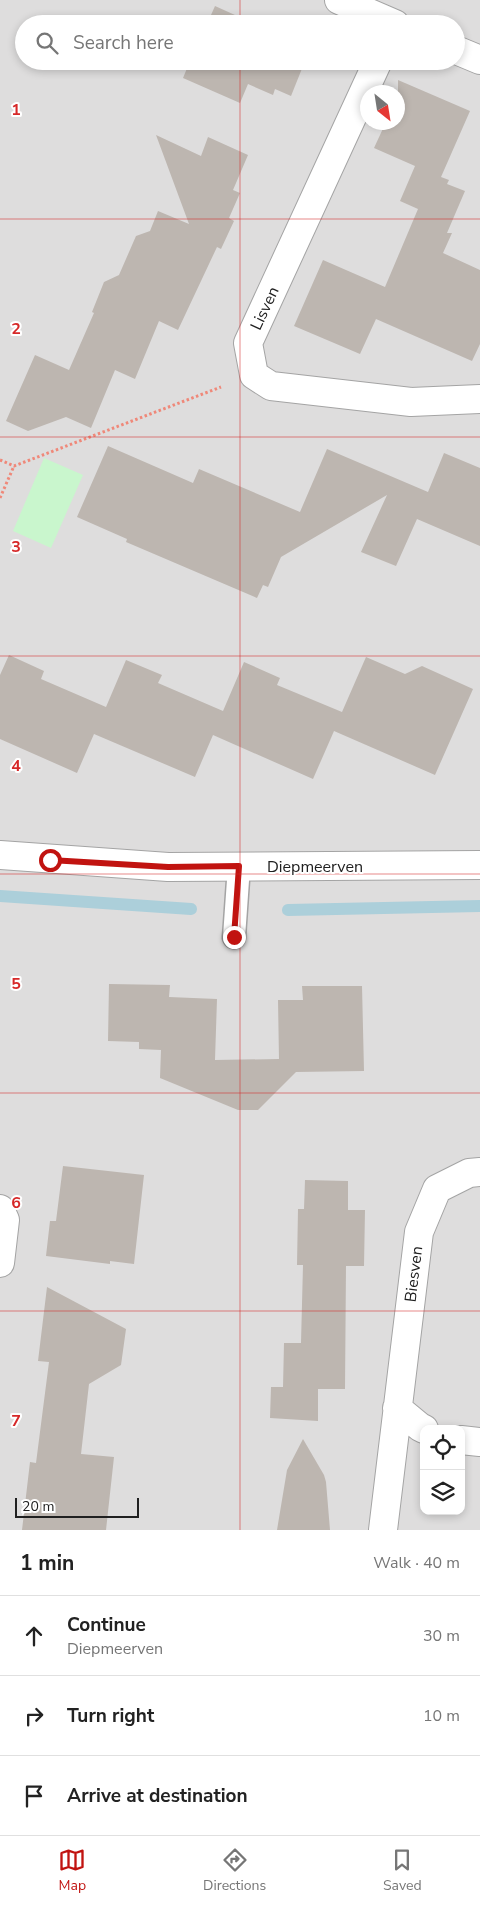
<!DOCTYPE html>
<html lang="en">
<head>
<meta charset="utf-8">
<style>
  body { margin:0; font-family:"Nunito Sans",sans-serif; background:#f6f6f6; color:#222 }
  .controls { position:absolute; right:15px; bottom:15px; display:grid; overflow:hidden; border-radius:10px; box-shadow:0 2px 8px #0003 }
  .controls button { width:45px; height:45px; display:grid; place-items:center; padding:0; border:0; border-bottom:1px solid #e0e0e0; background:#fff; color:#222; font:25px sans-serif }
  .compass { position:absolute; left:360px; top:85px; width:45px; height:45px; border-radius:50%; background:#fff; box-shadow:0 2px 8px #0003; rotate:150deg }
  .scale { position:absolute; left:15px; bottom:12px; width:124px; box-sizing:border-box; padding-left:5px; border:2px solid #202020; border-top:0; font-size:14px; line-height:18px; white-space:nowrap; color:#202020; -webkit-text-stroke:4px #fff; paint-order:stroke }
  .stop { position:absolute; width:15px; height:15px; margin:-11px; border:4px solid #c11310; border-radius:50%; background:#fff }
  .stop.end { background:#c11310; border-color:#fff; box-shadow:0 1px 5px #0008 }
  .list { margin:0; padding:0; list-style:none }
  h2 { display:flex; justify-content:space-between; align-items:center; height:65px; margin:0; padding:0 20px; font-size:21px }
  h2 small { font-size:16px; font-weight:400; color:#767676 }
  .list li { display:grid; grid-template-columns:32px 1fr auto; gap:15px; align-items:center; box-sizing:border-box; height:80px; padding:0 20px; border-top:1px solid #e0e0e0 }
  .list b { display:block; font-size:19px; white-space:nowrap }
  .list p { margin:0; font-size:16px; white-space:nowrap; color:#767676 }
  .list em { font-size:16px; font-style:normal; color:#767676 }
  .icon { flex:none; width:28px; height:28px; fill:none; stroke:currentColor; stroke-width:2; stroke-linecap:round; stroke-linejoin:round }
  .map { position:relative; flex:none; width:480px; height:1530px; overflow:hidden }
  .search { position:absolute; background:#fff; box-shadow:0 2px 8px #0003; left:15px; right:15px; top:15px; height:55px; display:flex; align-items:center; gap:12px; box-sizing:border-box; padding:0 18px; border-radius:28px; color:#767676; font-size:19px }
  .sheet { height:305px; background:#fff }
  nav { display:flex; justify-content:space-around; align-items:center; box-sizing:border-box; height:70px; border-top:1px solid #e0e0e0; background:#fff; font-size:14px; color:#767676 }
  nav a { display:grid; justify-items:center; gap:2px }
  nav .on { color:#c11310 }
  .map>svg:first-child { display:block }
  .residential { fill:#dedddd; fill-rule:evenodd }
  .park { fill:#c9f6cd }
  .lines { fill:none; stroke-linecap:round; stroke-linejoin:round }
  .stream { stroke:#accfda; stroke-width:12 }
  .building { fill:#bdb6b0 }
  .service-casing { stroke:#a4a4a4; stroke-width:25 }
  .minor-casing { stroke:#a4a4a4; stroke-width:30 }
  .tertiary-casing { stroke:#a4a4a4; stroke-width:30 }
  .path { stroke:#ef8879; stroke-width:3; stroke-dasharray:2.5 2.5; stroke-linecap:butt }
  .service { stroke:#fff; stroke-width:22 }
  .minor { stroke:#fff; stroke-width:28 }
  .tertiary { stroke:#fff; stroke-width:28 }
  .route { stroke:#c11310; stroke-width:6 }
  .grid { fill:none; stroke:#d62828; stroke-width:1; stroke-opacity:0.55 }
  .labels { text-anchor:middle; stroke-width:4; stroke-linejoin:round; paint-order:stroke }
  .street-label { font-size:16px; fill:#202020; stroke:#fff }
  .grid-label { font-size:16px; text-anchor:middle; font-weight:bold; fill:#d62828; stroke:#fff; stroke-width:4; stroke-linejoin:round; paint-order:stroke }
</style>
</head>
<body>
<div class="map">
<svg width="480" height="1530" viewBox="0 0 480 1530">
  <rect width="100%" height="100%" fill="#f0ede8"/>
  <path class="residential" d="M 0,0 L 480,0 L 480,1530 L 0,1530 ZM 24,24 L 456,24 L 456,61 L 24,61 ZM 368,92 L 398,92 L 398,122 L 368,122 ZM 424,1429 L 461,1429 L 461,1511 L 424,1511 Z"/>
  <path class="park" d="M 44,458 L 83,475 L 51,548 L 13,531 Z"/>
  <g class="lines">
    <path class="stream" d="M 0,896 L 191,909
      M 288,910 L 480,906"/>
  </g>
  <path class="building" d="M 215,6 L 255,24 L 207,24 Z
    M 190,61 L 305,61 L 291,96 L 275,89 L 273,95 L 248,84 L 240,103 L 183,78 Z
    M 398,80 L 470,111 L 441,177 L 449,180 L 447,184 L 465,191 L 447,233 L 452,233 L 443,253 L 480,270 L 480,344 L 472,361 L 376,319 L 360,354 L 294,326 L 323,260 L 385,287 L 418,209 L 400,201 L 415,166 L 374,148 L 386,122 L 398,122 Z
    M 156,135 L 201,156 L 208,137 L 248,155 L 233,190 L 240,193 L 229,218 L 234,221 L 221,249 L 217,247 L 178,330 L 159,321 L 135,379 L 115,370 L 91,428 L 66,417 L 28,431 L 6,421 L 35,355 L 69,370 L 94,313 L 92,312 L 104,282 L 119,275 L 136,236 L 150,231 L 158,211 L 189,224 Z
    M 108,446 L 193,483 L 199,469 L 300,512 L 327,449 L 428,492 L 444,453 L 480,468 L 480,546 L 417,519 L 396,566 L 361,552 L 387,495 L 281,557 L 268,587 L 263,585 L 257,598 L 126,542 L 127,539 L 77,517 Z
    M 9,655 L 44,671 L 41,679 L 106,707 L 126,660 L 162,675 L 158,683 L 223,711 L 244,662 L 280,678 L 277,685 L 342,712 L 366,657 L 405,674 L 422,666 L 473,689 L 435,775 L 334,731 L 313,779 L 213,735 L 195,777 L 94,734 L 77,773 L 0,739 L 0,675 Z
    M 109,984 L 170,985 L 169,997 L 217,999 L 215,1060 L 279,1059 L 278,1000 L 303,1000 L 302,986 L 362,986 L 364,1071 L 296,1072 L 258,1110 L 238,1110 L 160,1078 L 161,1050 L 139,1049 L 139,1042 L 108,1041 Z
    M 63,1166 L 144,1175 L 134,1264 L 110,1261 L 110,1264 L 46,1256 L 50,1221 L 56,1221 Z
    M 305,1180 L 348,1181 L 348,1210 L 365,1210 L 364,1266 L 346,1266 L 345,1389 L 318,1389 L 318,1421 L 270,1418 L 271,1387 L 283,1387 L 284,1343 L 301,1343 L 303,1265 L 297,1265 L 298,1209 L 304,1209 Z
    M 47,1287 L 126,1329 L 121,1365 L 89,1384 L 81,1454 L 114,1457 L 106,1530 L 22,1530 L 30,1462 L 36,1463 L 49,1362 L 38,1361 Z
    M 303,1439 L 324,1475 L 326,1482 L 330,1530 L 277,1530 L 287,1470 Z"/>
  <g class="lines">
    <g class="service-casing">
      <path id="service" d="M 234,937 L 239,866"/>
    </g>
    <g class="minor-casing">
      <path id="minor" d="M 339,0 L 395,24
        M 456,50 L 480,60
        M 378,61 L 248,343 L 254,375 L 271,386 L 411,402 L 480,399
        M 0,1209 L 5,1220 L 0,1263
        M 397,1408 L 420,1427 L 424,1429
        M 461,1440 L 480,1442
        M 383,1530 L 419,1232 L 437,1189 L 469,1173 L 480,1172"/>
    </g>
    <g class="tertiary-casing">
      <path id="tertiary" d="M 0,855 L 168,867 L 480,865"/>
    </g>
    <path class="path" d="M 0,460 L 14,466 L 221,387
      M 0,498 L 14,466"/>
    <use href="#service" class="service"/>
    <use href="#minor" class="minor"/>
    <use href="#tertiary" class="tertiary"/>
  </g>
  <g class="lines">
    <path class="route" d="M 50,860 L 168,867 L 239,866 L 234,937"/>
  </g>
  <path class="grid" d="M 240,0 L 240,24M 240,61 L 240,1530M 0,219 L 480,219M 0,437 L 480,437M 0,656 L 480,656M 0,874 L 480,874M 0,1093 L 480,1093M 0,1311 L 480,1311"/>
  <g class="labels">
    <g class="street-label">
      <text transform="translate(264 308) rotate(-65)" y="6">Lisven</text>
      <text x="315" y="872">Diepmeerven</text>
      <text transform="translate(413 1274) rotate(-83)" y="6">Biesven</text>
    </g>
  </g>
  <g class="grid-label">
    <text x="16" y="115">1</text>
    <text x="16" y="334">2</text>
    <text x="16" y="552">3</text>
    <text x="16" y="771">4</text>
    <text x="16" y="989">5</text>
    <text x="16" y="1208">6</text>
    <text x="16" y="1426">7</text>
  </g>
</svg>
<div class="controls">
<button><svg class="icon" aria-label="locate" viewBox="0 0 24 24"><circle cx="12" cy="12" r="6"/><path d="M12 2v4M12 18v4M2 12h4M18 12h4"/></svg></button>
<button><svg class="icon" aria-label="layers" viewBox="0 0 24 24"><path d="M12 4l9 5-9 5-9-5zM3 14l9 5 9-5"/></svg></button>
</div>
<svg class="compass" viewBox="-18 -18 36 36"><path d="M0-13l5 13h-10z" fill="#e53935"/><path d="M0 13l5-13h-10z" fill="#767676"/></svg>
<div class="scale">20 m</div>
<div class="stop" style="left:50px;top:860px"></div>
<div class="stop end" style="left:234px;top:937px"></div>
<div class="search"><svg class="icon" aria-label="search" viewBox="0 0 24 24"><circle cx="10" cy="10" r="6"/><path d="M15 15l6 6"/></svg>Search here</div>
</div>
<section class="sheet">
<h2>1 min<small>Walk · 40 m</small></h2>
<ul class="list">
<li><svg class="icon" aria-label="ahead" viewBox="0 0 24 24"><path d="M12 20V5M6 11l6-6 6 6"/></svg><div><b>Continue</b><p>Diepmeerven</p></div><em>30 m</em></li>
<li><svg class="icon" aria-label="right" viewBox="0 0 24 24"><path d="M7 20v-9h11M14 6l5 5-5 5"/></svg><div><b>Turn right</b></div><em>10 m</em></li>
<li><svg class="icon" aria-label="arrive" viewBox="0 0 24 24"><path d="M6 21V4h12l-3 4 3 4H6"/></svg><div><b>Arrive at destination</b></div></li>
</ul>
</section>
<nav>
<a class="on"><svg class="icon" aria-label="map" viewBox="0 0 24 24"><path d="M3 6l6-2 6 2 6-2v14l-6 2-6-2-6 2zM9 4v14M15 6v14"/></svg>Map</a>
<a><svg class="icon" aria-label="directions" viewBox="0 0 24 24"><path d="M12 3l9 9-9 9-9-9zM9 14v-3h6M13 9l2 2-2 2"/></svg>Directions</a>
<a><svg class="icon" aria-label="saved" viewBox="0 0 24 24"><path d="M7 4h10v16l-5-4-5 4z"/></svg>Saved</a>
</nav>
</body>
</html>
